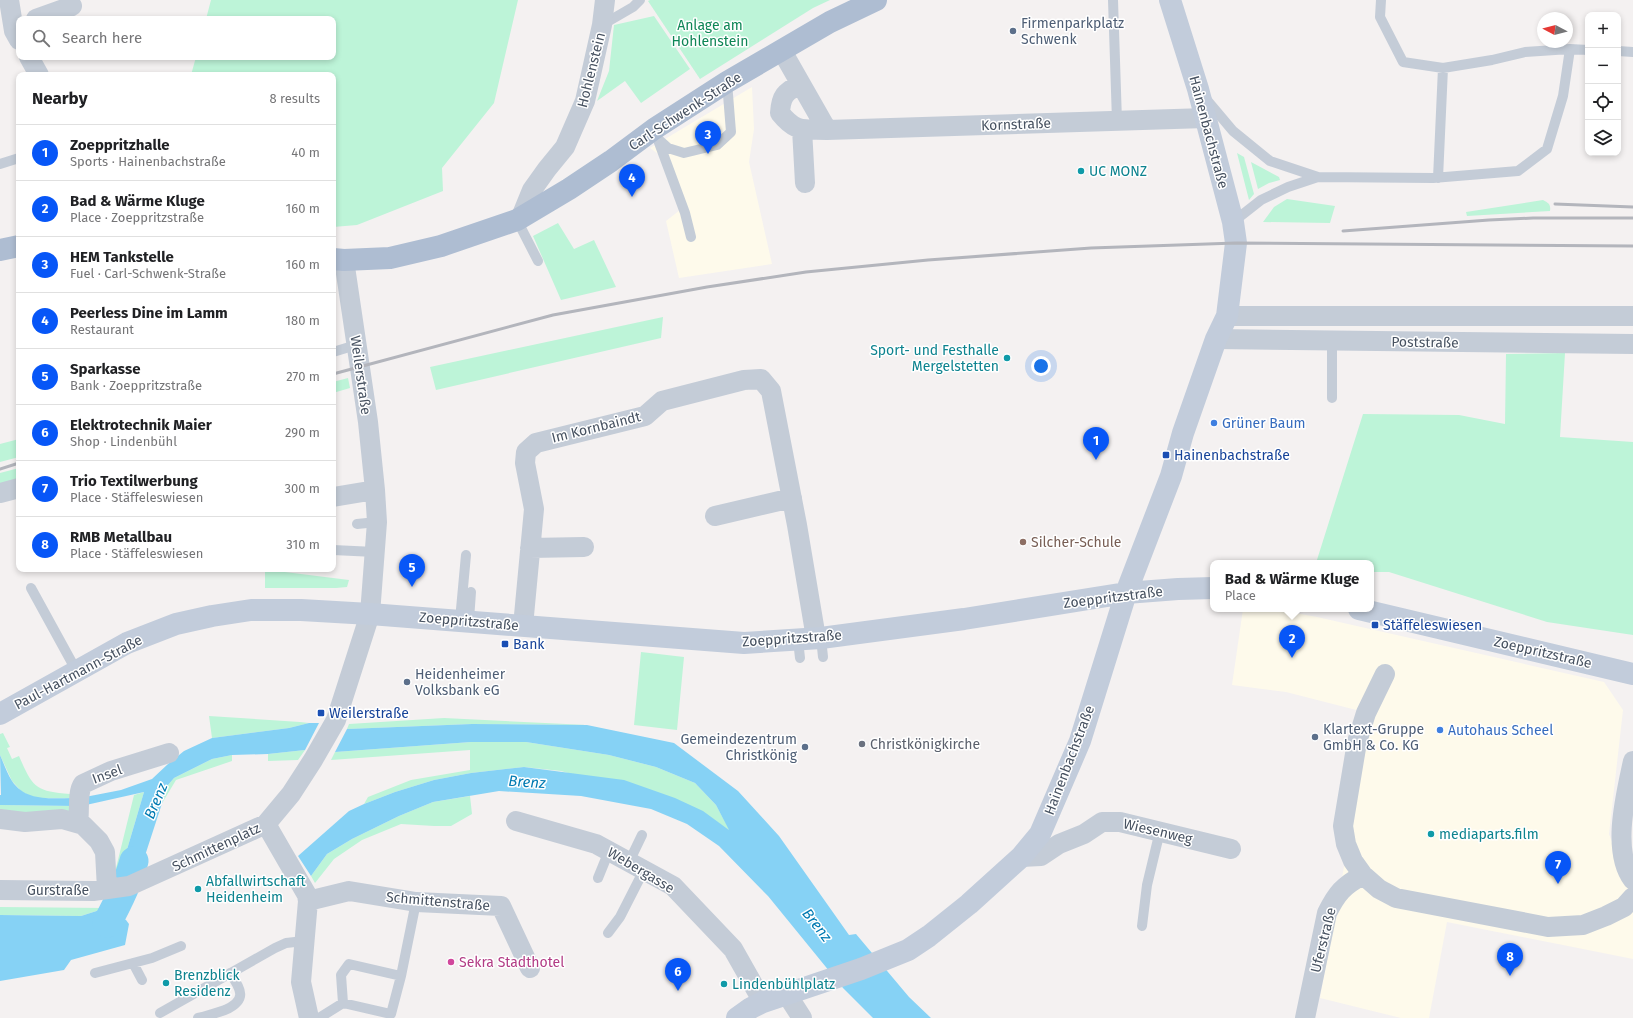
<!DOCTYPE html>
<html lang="en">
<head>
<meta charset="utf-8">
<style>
  body { margin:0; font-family:"Fira Sans",sans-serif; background:#f6f6f6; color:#202124 }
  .controls { position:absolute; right:12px; top:12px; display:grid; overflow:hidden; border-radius:8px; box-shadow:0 2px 6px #0003 }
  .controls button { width:36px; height:36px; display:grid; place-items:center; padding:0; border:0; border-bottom:1px solid #e0e0e0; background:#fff; color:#202124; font:20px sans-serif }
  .compass { position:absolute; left:1537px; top:12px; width:36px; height:36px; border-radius:50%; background:#fff; box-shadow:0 2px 6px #0003; rotate:277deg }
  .you { position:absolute; left:1041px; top:366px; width:14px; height:14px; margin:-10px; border:3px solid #fff; border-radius:50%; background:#1a73e8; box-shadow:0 0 0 6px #1a73e833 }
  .badge { display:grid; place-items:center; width:26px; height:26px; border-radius:50%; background:#0756f7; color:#fff; font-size:13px; font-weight:700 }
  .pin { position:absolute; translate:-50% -33px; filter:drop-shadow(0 1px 2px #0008) }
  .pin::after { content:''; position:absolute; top:21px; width:14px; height:12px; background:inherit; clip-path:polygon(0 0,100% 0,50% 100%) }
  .popup { position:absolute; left:1210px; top:560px; width:164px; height:52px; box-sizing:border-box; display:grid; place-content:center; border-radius:8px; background:#fff; filter:drop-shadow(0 1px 3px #0005); font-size:13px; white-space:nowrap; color:#757577 }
  .popup b { font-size:15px; color:#202124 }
  .popup::after { content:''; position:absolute; left:50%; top:100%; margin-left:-8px; border:8px solid transparent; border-top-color:#fff }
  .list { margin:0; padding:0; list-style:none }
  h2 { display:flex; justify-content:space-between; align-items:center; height:52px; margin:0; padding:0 16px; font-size:17px }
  h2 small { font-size:13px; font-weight:400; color:#757577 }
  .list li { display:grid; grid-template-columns:26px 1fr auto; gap:12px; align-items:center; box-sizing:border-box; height:56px; padding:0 16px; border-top:1px solid #e0e0e0 }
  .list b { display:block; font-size:15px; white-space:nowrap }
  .list p { margin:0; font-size:13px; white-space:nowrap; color:#757577 }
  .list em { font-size:13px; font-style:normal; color:#757577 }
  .icon { flex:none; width:22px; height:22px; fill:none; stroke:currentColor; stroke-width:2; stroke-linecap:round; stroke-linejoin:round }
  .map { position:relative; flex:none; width:1633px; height:1018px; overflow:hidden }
  .search { position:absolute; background:#fff; box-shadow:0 2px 6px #0003; left:16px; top:16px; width:320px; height:44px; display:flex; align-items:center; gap:10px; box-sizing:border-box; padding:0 14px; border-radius:8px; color:#757577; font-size:15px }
  .panel { position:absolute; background:#fff; box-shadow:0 2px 6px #0003; left:16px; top:72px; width:320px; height:500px; border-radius:8px }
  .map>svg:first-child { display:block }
  .commercial { fill:#fefaeb }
  .green { fill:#bdf4d8 }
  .water { fill:#86d2f5 }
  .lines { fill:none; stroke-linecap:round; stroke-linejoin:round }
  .river { stroke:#86d2f5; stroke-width:29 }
  .lane { stroke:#c4ccd7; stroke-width:10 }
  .street { stroke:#c4ccd7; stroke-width:20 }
  .secondary { stroke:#c2ccdb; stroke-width:22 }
  .primary { stroke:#aebdd2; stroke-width:22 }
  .rail { stroke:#b3b5bc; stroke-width:3 }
  .service-dot { fill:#5c6f8a; stroke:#fff; stroke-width:1.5 }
  .culture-dot { fill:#0f9aa8; stroke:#fff; stroke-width:1.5 }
  .shop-dot { fill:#3f7fe0; stroke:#fff; stroke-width:1.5 }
  .transit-dot { fill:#1a4fb4; stroke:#fff; stroke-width:1.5 }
  .education-dot { fill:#8d6e63; stroke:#fff; stroke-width:1.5 }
  .worship-dot { fill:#6b7280; stroke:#fff; stroke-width:1.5 }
  .hotel-dot { fill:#d1479c; stroke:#fff; stroke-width:1.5 }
  .labels { text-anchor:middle; stroke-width:3; stroke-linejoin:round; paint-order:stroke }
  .service-label { font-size:14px; fill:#4e5e75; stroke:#fff; text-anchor:start }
  .park-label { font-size:14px; fill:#0e8656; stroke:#fff }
  .street-label { font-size:14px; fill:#475261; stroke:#fff }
  .culture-label { font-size:14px; fill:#0d838f; stroke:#fff; text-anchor:start }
  .shop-label { font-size:14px; fill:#366cbe; stroke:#fff; text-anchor:start }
  .transit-label { font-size:14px; fill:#164399; stroke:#fff; text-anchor:start }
  .education-label { font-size:14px; fill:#785e54; stroke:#fff; text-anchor:start }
  .worship-label { font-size:14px; fill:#5b616d; stroke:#fff; text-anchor:start }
  .hotel-label { font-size:14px; fill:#b23c85; stroke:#fff; text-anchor:start }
  .water-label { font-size:15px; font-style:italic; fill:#017ab2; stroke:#fff }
</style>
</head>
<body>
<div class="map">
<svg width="1633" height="1018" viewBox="0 0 1633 1018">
  <rect width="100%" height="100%" fill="#f4f1f1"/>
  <path class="commercial" d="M 752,87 L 754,129 L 749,162 L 772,264 L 679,278 L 666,221 L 680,210 L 661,156 L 650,148 Z
    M 1243,609 L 1273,609 L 1317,617 L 1604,682 L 1623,710 L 1609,834 L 1633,897 L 1633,959 L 1447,922 L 1429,1018 L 1401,1018 L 1320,998 L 1372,714 L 1286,692 L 1232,685 Z"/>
  <path class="green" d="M 211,0 L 518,0 L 494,103 L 442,168 L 443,191 L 357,225 L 333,227 L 333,75 L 191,75 L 196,57 L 333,57 L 333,19 L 206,19 Z
    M 650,0 L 830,0 L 813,8 L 700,79 L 648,1 Z
    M 654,16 L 690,69 L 641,103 L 625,81 L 597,101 L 609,71 L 614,25 Z
    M 1237,153 L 1244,157 L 1254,194 L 1249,200 Z
    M 1251,162 L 1279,177 L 1280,180 L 1269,183 L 1258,189 Z
    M 1287,199 L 1335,206 L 1330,223 L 1263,222 L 1274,207 Z
    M 1543,200 C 1549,203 1551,205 1550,211 L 1467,216 L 1466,212 Z
    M 558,223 L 574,249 L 594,240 L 616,287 L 561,300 L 533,236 Z
    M 663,317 L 661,338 L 436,390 L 430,367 Z
    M 1565,353 L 1560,437 L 1633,442 L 1633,635 L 1547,622 L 1389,572 L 1371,572 L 1371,563 L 1316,563 L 1363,414 L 1459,415 L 1505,424 L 1506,354 Z
    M 348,378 L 350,388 L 333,393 L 333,382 Z
    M 19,439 L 19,457 L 0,462 L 0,444 Z
    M 19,468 L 19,481 L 0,487 L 0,473 Z
    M 265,569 L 285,569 L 285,572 L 349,580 L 347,587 L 336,588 L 265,588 Z
    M 641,652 L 684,657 L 677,730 L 634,725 Z
    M 209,716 L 300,722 L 309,723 L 289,728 L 212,738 Z
    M 444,718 L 587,725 L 472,724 L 347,729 L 349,724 Z
    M 3,733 L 10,747 L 7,748 L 12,759 L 19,756 C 33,788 35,791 70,794 L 74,798 L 35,798 L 22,792 L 12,781 L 0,755 L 0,734 Z
    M 471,742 L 526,742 L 609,755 L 656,767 L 695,783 L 716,805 L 730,831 L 703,812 L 561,771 L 524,767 L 471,773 L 434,780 L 395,792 L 364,804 L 368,797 L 411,780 L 470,770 L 470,750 L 331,760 L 335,752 Z
    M 305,750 L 298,760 L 268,761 L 268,754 Z
    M 232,755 L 232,761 L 176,780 L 161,805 L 168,785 L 174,778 L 212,759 Z
    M 144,792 L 118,880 L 114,876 L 134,795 Z
    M 470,796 L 472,814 L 451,826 L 434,826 L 401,824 L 362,840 L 334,859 L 315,883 L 311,876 L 327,854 L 352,839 L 399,816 L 433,802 Z
    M 0,805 L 75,806 L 73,811 L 63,813 L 0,812 Z
    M 0,907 L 106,908 L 81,916 L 0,915 Z"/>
  <path class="water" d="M 309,723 L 319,723 L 305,750 L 268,754 L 232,755 L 212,759 L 174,778 L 168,785 L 139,874 L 118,880 L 144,792 L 86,805 L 85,797 L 121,790 L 152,779 L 168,764 L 184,751 L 212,738 L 289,728 Z
    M 472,724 L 587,725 L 674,743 L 738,791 L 779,836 L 849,935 L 856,934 L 909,997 L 931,1018 L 873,1018 L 843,988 L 768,896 L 719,846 L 687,824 L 651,809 L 581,796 L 499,791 L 433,802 L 399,816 L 352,839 L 327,854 L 311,876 L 298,856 L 349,811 L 364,804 L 395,792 L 434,780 L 471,773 L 524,767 L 624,780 L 675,798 L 703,811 L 729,830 L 716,805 L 695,783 L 656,767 L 609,755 L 526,742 L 471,742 L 335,752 L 347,729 Z
    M 0,755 C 4,764 7,773 12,781 C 26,802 51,798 74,798 L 75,806 L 0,805 L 0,795 L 1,795 Z
    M 106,908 L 126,920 L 129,924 L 125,945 L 71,960 L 64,970 L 0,981 L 0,915 L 81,916 Z"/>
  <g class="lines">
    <path class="river" d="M 107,923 C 118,903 128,883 134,861"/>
    <path class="lane" d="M 1113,0 L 1117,121
      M 1381,0 L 1380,17 L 1403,62 L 1443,68 L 1492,60 L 1525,52 L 1570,49
      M 602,25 L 633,7 L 640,0
      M 1618,51 L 1633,52
      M 1206,99 L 1233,131 L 1270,161 L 1318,177 L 1433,178 L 1518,171 L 1547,149 L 1563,96 L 1570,49 L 1588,50
      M 658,139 L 668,148 L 684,153 L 717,145 L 731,132 L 727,82
      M 658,140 L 685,213 L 691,237
      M 0,164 L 19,158
      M 1438,178 L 1443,68
      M 517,220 L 538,261
      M 1233,222 L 1261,200 L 1288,187 L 1318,177
      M 333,352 L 356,345
      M 1332,398 L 1332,341
      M 357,524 L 377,522
      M 333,550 L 375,552
      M 31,588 L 76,670
      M 460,620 L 466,555
      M 469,620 L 471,592
      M 821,638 L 823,657
      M 798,640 L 800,658
      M 629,862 L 642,835
      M 598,878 L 609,851
      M 1142,926 L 1147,885 L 1160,831
      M 608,933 L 620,917 L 644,870
      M 133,963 L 142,980
      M 95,973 L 152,958 L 181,946
      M 401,976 L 416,902
      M 160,1013 L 275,948 L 286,943 L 304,941
      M 198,1018 C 207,1016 216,1013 225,1010 C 247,1000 242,990 230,973
      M 319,1018 L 343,1003 L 391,1014 L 401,976 L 349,964 L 341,975 L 343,1003"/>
    <path class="street" d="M 9,0 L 14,31 L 19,40
      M 36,19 L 72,6
      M 782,51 L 827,130 L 1206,118
      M 29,57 L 39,75
      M 800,84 C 785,92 781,96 780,113 C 796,133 803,129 827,130
      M 802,129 L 805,183
      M 521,217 L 532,190 L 547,169 L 565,147 L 585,101 L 602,25 L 605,0
      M 1227,316 L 1633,316
      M 1216,339 L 1633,344
      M 0,493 L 19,488
      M 333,497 L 375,490
      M 715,516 L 792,498
      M 530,548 L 584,547
      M 523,626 L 534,509 L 525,463 L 526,452 L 536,443 L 645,416 L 662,401 L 744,380 L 761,379 L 771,391 L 797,525 L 816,638
      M 1385,674 L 1366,713 L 1357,742 L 1343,826 L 1346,844 L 1353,861 L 1363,875 L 1379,889 L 1396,898 L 1548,927 L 1583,925 L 1606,916 L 1624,907 L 1633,897
      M 1633,761 C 1626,794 1611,851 1633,880
      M 0,819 L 25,822 L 62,819 L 83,825 L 99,841 L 105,852 L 107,889
      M 516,821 L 596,844 L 673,886 L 733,949 L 763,1002
      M 78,823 C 80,811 77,792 83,784 L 111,771 L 169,753
      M 266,824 L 307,895 L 308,901 L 301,982 L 309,1018
      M 1021,857 L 1041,856 L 1059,844 L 1084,834 L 1102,822 L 1120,822 L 1231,849
      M 0,890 L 93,891 L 129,886 L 266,824 L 291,794 L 313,760 L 336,720 L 370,614 L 377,522 L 375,490 L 368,422 L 344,260
      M 308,901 L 349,891 L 416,902 L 501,906 L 530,968
      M 786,993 L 802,1018
      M 1305,1018 L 1327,913 C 1337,893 1343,886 1363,875"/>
    <path class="secondary" d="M 1359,609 L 1633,674
      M 0,714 L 127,643 L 176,624 L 212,616 L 251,610 L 301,610 L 370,614 L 744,643 L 821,638 L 964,619 L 1126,593 L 1178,589 L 1213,588
      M 737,1018 L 751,1008 L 763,1002 L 861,969 L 908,950 L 929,936 L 969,904 L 1021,857 L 1040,834 L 1080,741 L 1126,593 L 1171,476 L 1183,433 L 1216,339 L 1227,316 L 1236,243 L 1233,222 L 1198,89 L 1170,0"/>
    <path class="primary" d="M 0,250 L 19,246
      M 333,259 L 344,260 L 390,258 L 441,246 L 517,220 L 569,189 L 611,161 L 654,129 L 727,82 L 830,22 L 876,0"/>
    <path class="rail" d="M 1555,204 L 1633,207
      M 1343,231 L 1489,220 L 1533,218 L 1633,218
      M 333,374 L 553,315 L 707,287 L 806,272 L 928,260 L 1091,248 L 1236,243 L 1633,246
      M 0,469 L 19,463"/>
  </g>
  <g class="service-dot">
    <circle cx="1013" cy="31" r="4"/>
    <circle cx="407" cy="682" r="4"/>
    <circle cx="1315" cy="737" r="4"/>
    <circle cx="805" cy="747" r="4"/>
  </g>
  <g class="culture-dot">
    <circle cx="1081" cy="171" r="4"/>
    <circle cx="1007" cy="358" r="4"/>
    <circle cx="1431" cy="834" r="4"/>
    <circle cx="198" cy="889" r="4"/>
    <circle cx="166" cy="983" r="4"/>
    <circle cx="724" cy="984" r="4"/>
  </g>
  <g class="shop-dot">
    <circle cx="1214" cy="423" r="4"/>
    <circle cx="1440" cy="730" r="4"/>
  </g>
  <g class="transit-dot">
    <rect x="1162" y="451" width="8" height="8" rx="2"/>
    <rect x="1371" y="621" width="8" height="8" rx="2"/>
    <rect x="501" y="640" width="8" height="8" rx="2"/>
    <rect x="317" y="709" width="8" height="8" rx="2"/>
  </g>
  <circle class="education-dot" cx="1023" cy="542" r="4"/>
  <circle class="worship-dot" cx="862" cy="744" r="4"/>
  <circle class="hotel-dot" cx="451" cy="962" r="4"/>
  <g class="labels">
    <g class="service-label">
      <text x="1021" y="28">Firmenparkplatz<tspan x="1021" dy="16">Schwenk</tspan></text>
      <text x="415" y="679">Heidenheimer<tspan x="415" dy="16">Volksbank eG</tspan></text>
      <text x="1323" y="734">Klartext-Gruppe<tspan x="1323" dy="16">GmbH &amp; Co. KG</tspan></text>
      <text x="797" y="744" text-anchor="end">Gemeindezentrum<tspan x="797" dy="16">Christkönig</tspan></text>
    </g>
    <g class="park-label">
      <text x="710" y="30">Anlage am<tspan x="710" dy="16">Hohlenstein</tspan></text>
    </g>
    <g class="street-label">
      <text transform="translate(591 70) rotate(-76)" y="5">Hohlenstein</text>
      <text transform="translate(685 111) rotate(-33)" y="5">Carl-Schwenk-Straße</text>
      <text transform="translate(1016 124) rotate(-2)" y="5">Kornstraße</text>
      <text transform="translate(1209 132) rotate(75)" y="5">Hainenbachstraße</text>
      <text transform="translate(1425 342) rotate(1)" y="5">Poststraße</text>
      <text transform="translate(361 375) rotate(82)" y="5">Weilerstraße</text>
      <text transform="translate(596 427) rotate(-14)" y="5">Im Kornbaindt</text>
      <text transform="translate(1113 597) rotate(-7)" y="5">Zoeppritzstraße</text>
      <text transform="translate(469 621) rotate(5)" y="5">Zoeppritzstraße</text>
      <text transform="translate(792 638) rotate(-4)" y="5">Zoeppritzstraße</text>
      <text transform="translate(1543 652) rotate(13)" y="5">Zoeppritzstraße</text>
      <text transform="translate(78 672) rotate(-28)" y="5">Paul-Hartmann-Straße</text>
      <text transform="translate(1069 760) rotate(-69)" y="5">Hainenbachstraße</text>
      <text transform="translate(107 774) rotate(-20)" y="5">Insel</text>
      <text transform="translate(1158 831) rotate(13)" y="5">Wiesenweg</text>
      <text transform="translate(216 847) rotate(-25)" y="5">Schmittenplatz</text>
      <text transform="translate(641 870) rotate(31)" y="5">Webergasse</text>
      <text x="58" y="895">Gurstraße</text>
      <text transform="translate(438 901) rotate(5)" y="5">Schmittenstraße</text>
      <text transform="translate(1323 940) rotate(-76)" y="5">Uferstraße</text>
    </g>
    <g class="culture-label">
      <text x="1089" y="176">UC MONZ</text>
      <text x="999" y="355" text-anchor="end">Sport- und Festhalle<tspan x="999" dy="16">Mergelstetten</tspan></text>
      <text x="1439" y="839">mediaparts.film</text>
      <text x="206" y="886">Abfallwirtschaft<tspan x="206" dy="16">Heidenheim</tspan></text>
      <text x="174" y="980">Brenzblick<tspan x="174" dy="16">Residenz</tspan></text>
      <text x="732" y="989">Lindenbühlplatz</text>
    </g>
    <g class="shop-label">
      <text x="1222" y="428">Grüner Baum</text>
      <text x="1448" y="735">Autohaus Scheel</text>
    </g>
    <g class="transit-label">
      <text x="1174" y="460">Hainenbachstraße</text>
      <text x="1383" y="630">Stäffeleswiesen</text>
      <text x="513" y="649">Bank</text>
      <text x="329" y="718">Weilerstraße</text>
    </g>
    <g class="education-label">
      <text x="1031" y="547">Silcher-Schule</text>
    </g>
    <g class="worship-label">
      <text x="870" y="749">Christkönigkirche</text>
    </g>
    <g class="hotel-label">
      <text x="459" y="967">Sekra Stadthotel</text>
    </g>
    <g class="water-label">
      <text transform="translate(527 782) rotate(4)" y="5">Brenz</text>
      <text transform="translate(156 801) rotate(-67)" y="5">Brenz</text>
      <text transform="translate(817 925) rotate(52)" y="5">Brenz</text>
    </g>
  </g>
</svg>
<div class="controls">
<button>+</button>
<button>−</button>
<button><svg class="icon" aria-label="locate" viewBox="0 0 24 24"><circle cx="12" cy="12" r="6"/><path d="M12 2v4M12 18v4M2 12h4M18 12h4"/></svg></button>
<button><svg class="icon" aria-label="layers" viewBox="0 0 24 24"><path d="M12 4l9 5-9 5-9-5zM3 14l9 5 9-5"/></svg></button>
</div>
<svg class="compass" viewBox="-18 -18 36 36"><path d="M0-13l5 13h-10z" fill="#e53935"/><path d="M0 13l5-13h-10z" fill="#757577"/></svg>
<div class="you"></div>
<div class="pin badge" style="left:1096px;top:460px">1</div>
<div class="pin badge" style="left:1292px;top:658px">2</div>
<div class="popup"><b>Bad &amp; Wärme Kluge</b>Place</div>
<div class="pin badge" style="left:708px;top:154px">3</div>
<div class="pin badge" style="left:632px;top:197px">4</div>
<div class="pin badge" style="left:412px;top:587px">5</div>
<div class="pin badge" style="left:678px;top:991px">6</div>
<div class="pin badge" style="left:1558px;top:884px">7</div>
<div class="pin badge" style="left:1510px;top:976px">8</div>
<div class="search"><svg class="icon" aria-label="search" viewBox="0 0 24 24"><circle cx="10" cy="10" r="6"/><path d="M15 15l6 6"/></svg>Search here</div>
<section class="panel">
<h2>Nearby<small>8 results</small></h2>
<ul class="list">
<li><span class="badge">1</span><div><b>Zoeppritzhalle</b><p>Sports · Hainenbachstraße</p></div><em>40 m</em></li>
<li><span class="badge">2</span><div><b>Bad &amp; Wärme Kluge</b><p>Place · Zoeppritzstraße</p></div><em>160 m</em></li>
<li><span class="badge">3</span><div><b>HEM Tankstelle</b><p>Fuel · Carl-Schwenk-Straße</p></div><em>160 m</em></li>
<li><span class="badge">4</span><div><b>Peerless Dine im Lamm</b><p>Restaurant</p></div><em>180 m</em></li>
<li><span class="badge">5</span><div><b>Sparkasse</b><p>Bank · Zoeppritzstraße</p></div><em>270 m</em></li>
<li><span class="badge">6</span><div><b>Elektrotechnik Maier</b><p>Shop · Lindenbühl</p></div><em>290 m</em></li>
<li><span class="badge">7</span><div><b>Trio Textilwerbung</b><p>Place · Stäffeleswiesen</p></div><em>300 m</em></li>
<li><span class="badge">8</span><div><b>RMB Metallbau</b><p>Place · Stäffeleswiesen</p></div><em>310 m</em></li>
</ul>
</section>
</div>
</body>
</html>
